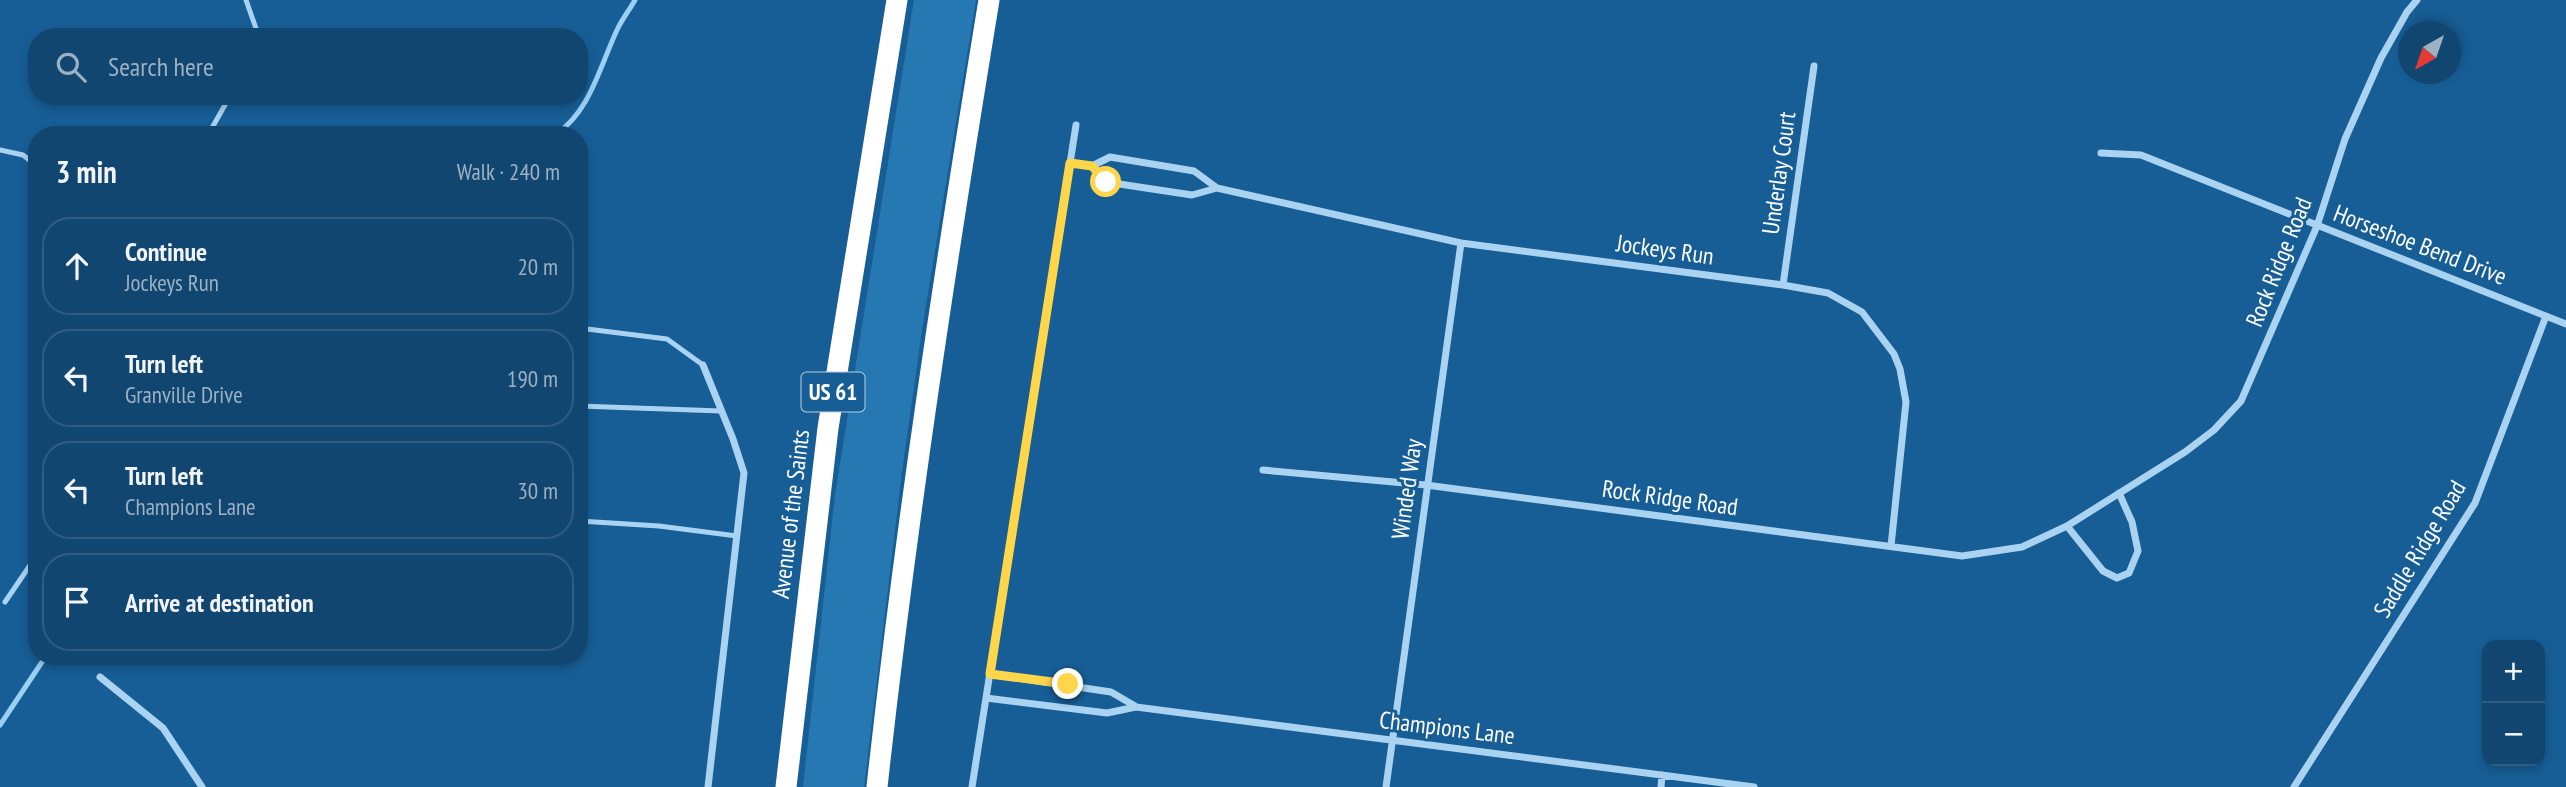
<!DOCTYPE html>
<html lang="en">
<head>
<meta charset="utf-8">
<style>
  body { margin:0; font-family:"PT Sans Narrow",sans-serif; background:#1a4d75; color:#f1f3f6 }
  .controls { position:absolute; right:21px; bottom:21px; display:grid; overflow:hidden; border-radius:14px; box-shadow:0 4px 10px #0003 }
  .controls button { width:63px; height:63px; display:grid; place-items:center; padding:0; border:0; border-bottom:2px solid #305e83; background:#114670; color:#f1f3f6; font:35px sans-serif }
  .compass { position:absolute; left:2398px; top:21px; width:63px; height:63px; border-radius:50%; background:#114670; box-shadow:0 4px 10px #0003; rotate:220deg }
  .stop { position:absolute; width:21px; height:21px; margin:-16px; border:5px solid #ffd54a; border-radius:50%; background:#fff }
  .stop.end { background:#ffd54a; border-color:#fff; box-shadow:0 2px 7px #0008 }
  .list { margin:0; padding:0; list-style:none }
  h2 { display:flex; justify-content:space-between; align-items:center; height:91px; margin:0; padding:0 28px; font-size:30px }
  h2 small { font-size:23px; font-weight:400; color:#9cb1c3 }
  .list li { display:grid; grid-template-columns:46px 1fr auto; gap:21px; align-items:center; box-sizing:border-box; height:98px; margin:0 14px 14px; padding:0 14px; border:2px solid #305e83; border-radius:28px }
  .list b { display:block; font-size:26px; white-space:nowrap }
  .list p { margin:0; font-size:23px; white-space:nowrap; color:#9cb1c3 }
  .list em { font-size:23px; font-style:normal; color:#9cb1c3 }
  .icon { flex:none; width:38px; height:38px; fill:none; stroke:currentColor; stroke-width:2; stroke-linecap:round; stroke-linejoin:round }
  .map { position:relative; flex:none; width:2566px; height:787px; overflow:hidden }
  .search { position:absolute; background:#114670; box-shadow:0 4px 10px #0003; left:28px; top:28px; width:560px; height:77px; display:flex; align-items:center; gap:18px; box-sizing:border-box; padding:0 24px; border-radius:28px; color:#9cb1c3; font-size:26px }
  .panel { position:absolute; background:#114670; box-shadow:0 4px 10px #0003; left:28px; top:126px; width:560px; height:539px; border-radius:28px }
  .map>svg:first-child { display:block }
  .green { fill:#2678b3 }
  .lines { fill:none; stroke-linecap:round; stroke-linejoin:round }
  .stream { stroke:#9bcff4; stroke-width:5 }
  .lane { stroke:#a9d3f1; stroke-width:5 }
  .street { stroke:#a9d3f1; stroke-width:7 }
  .highway { stroke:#fff; stroke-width:21 }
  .route { stroke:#ffd54a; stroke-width:9 }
  .labels { text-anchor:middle; stroke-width:6; stroke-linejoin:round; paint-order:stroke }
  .shield { fill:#175e96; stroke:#b9cfe0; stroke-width:2 }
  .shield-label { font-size:23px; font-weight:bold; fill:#fff }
  .street-label { font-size:24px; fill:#fff; stroke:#175e96 }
</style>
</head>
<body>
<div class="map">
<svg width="2566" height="787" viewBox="0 0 2566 787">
  <rect width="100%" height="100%" fill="#175e96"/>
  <path class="green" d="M 914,0 L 976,0 L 922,330 L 902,472 L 864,787 L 803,787 L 835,495 Z"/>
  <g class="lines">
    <path class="stream" d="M 353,135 L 361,132 L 405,135
      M 555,135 C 591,111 600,65 618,28 C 623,18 630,9 635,0
      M 0,725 L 46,656"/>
    <path class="lane" d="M 246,0 L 259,37
      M 208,135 L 230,96
      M 0,150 L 23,155 L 37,166
      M 579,328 L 667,339 L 703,365
      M 579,406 L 721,411
      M 579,521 L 659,526 L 737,536
      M 5,602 L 37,555"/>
    <path class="street" d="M 2101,153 L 2141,155 L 2566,324
      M 1070,163 L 1092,166 L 1110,157 L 1194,171 L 1217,188 L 1461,243 L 1783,285 L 1828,293 L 1862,312 L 1894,354 L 1900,369 L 1906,402 L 1891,546
      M 1092,166 L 1106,182 L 1192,195 L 1217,188
      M 1783,285 L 1814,66
      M 703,365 L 733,439 L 744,473 L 708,787
      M 1263,470 L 1426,485 L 1962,556 L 2022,547 L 2067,526 L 2185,452 L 2214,430 L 2241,401 L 2317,226 L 2345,139 L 2381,58 L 2407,12 L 2417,0
      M 2067,526 L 2103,571 L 2117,578 L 2129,573 L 2138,551 L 2132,522 L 2119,493
      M 990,674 L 1111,692 L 1135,706
      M 100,677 L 163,728 L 202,787
      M 986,698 L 1107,713 L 1136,707 L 1754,787
      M 972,787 L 1076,125
      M 1386,787 L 1461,243
      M 1661,787 L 1662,775
      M 2294,787 L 2475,503 L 2546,316"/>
    <path class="highway" d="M 786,787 L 828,428 L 897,0
      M 877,787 C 906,523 946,262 989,0"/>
  </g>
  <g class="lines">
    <path class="route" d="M 1068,684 L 990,674 L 1070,163 L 1092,166 L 1106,182"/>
  </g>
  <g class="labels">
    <rect class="shield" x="801.5" y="372.5" width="63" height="39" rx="5"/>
    <g class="shield-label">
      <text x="833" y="400">US 61</text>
    </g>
    <g class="street-label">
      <text transform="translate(1779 173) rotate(-82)" y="8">Underlay Court</text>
      <text transform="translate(2420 245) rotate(21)" y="8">Horseshoe Bend Drive</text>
      <text transform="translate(1665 250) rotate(8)" y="8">Jockeys Run</text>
      <text transform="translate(2279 262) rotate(-68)" y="8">Rock Ridge Road</text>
      <text transform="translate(1407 489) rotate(-82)" y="8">Winded Way</text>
      <text transform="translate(1670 498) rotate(8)" y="8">Rock Ridge Road</text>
      <text transform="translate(791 514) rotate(-83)" y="8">Avenue of the Saints</text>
      <text transform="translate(2420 549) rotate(-59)" y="8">Saddle Ridge Road</text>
      <text transform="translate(1447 728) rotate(7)" y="8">Champions Lane</text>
    </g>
  </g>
</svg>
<div class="controls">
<button>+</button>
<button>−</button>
</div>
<svg class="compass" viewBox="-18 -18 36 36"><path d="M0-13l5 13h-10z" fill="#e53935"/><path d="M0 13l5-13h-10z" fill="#9cb1c3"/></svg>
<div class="stop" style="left:1106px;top:182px"></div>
<div class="stop end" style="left:1068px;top:684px"></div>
<div class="search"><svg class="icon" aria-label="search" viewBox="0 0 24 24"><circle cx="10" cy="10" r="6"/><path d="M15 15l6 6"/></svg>Search here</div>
<section class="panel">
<h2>3 min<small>Walk · 240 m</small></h2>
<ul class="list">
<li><svg class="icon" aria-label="ahead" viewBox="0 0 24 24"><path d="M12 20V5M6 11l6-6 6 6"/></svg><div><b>Continue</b><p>Jockeys Run</p></div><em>20 m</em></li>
<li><svg class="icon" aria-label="left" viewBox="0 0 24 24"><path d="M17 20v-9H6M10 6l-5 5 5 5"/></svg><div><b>Turn left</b><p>Granville Drive</p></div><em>190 m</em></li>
<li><svg class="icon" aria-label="left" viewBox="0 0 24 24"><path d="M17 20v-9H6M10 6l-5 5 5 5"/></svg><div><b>Turn left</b><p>Champions Lane</p></div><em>30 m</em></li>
<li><svg class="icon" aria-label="arrive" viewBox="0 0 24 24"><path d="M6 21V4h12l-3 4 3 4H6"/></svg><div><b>Arrive at destination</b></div></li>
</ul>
</section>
</div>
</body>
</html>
